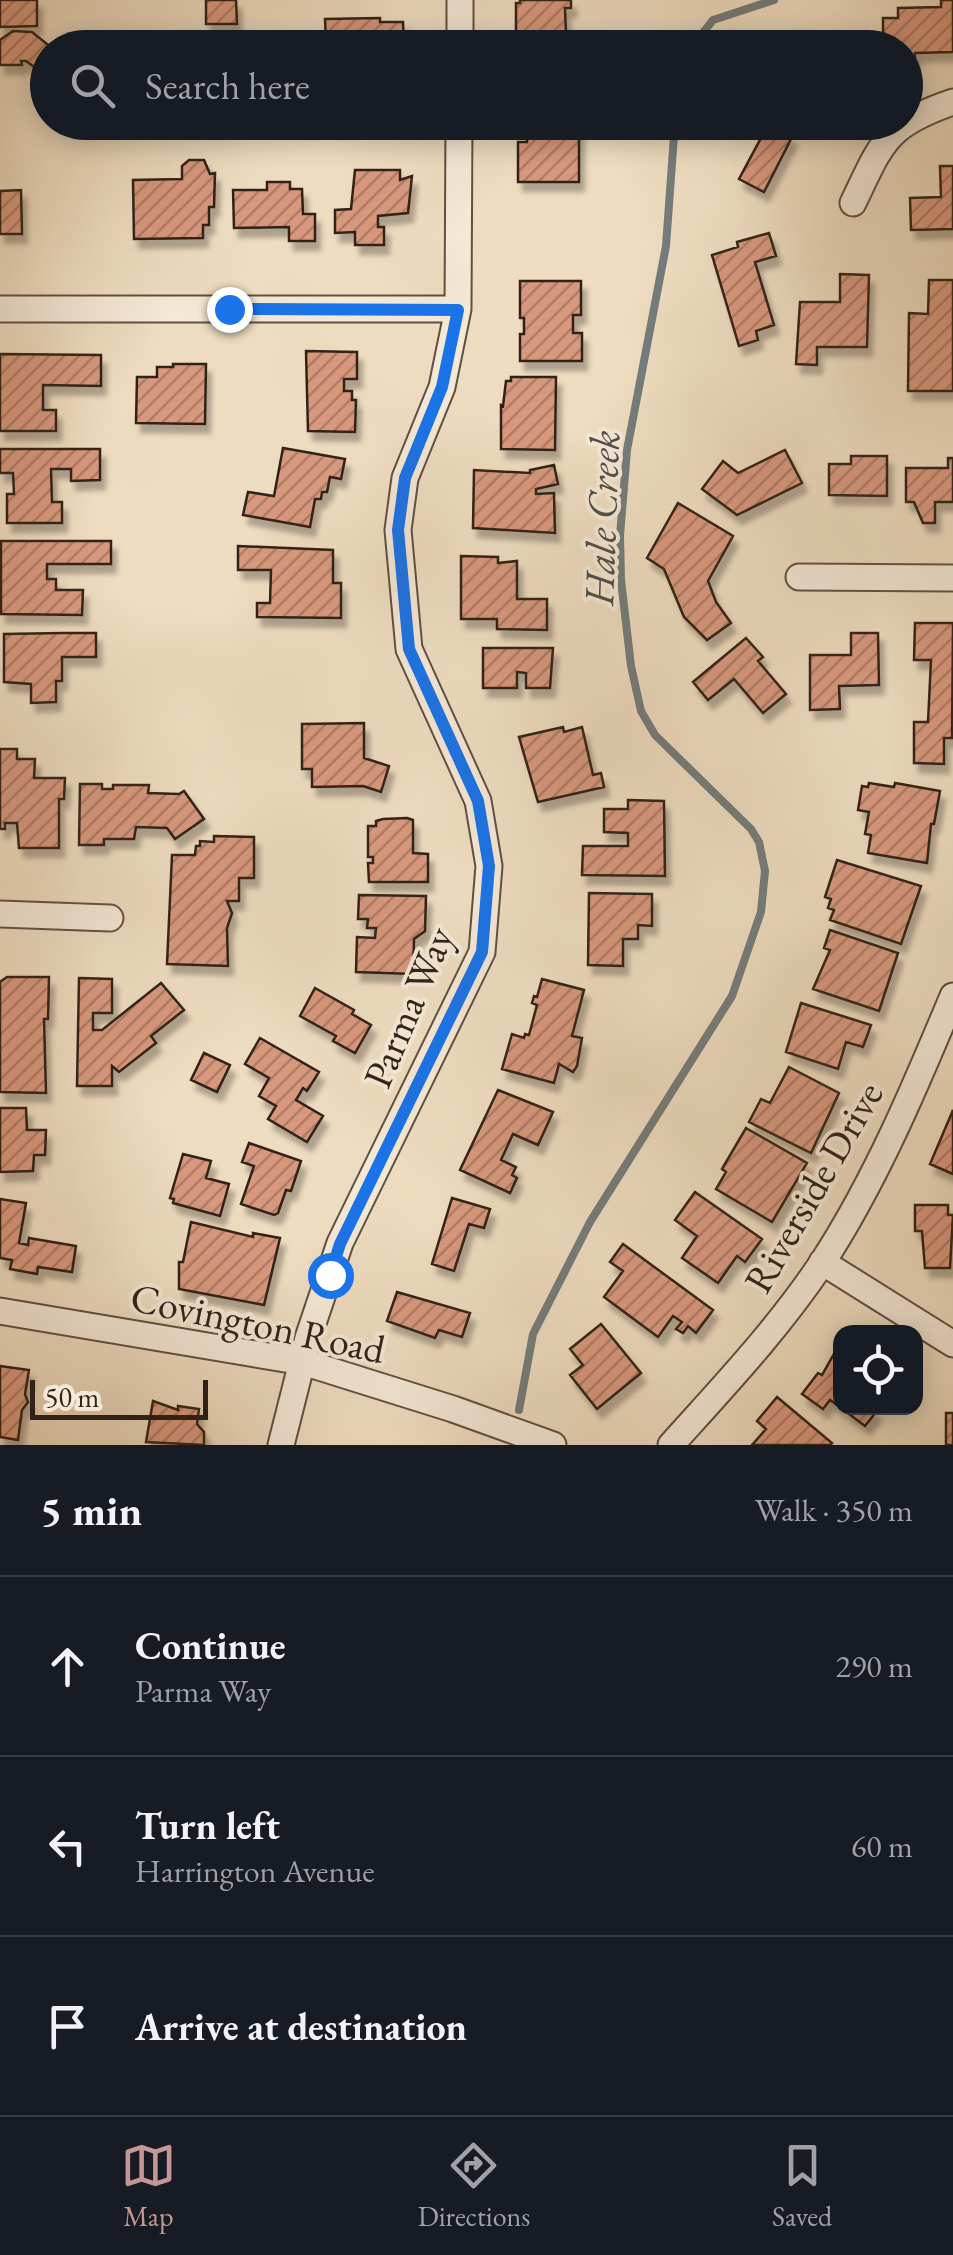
<!DOCTYPE html>
<html lang="en">
<head>
<meta charset="utf-8">
<style>
  body { margin:0; font-family:"EB Garamond",serif; background:#20242c; color:#f1f3f6 }
  .controls { position:absolute; right:30px; bottom:30px; display:grid; overflow:hidden; border-radius:20px; box-shadow:0 5px 25px #0003 }
  .controls button { width:90px; height:90px; display:grid; place-items:center; padding:0; border:0; border-bottom:2px solid #363941; background:#171b24; color:#f1f3f6; font:50px sans-serif }
  .scale { position:absolute; left:30px; bottom:25px; width:178px; box-sizing:border-box; padding-left:10px; border:5px solid #312218; border-top:0; font-size:28px; line-height:35px; white-space:nowrap; color:#312218; -webkit-text-stroke:8px #f4e8d6; paint-order:stroke }
  .stop { position:absolute; width:30px; height:30px; margin:-22px; border:8px solid #1a73e8; border-radius:50%; background:#fff }
  .stop.end { background:#1a73e8; border-color:#fff; box-shadow:0 2px 10px #0008 }
  .list { margin:0; padding:0; list-style:none }
  h2 { display:flex; justify-content:space-between; align-items:center; height:130px; margin:0; padding:0 40px; font-size:42px }
  h2 small { font-size:32px; font-weight:400; color:#9ea1a6 }
  .list li { display:grid; grid-template-columns:65px 1fr auto; gap:30px; align-items:center; box-sizing:border-box; height:180px; padding:0 40px; border-top:2px solid #363941 }
  .list b { display:block; font-size:38px; white-space:nowrap }
  .list p { margin:0; font-size:32px; white-space:nowrap; color:#9ea1a6 }
  .list em { font-size:32px; font-style:normal; color:#9ea1a6 }
  .icon { flex:none; width:55px; height:55px; fill:none; stroke:currentColor; stroke-width:2; stroke-linecap:round; stroke-linejoin:round }
  .map { position:relative; flex:none; width:953px; height:1445px; overflow:hidden }
  .search { position:absolute; background:#171b24; box-shadow:0 5px 25px #0003; left:30px; right:30px; top:30px; height:110px; display:flex; align-items:center; gap:25px; box-sizing:border-box; padding:0 35px; border-radius:55px; color:#9ea1a6; font-size:38px }
  .sheet { height:670px; background:#171b24 }
  nav { display:flex; justify-content:space-around; align-items:center; box-sizing:border-box; height:140px; border-top:2px solid #363941; background:#171b24; font-size:28px; color:#9ea1a6 }
  nav a { display:grid; justify-items:center; gap:5px }
  nav .on { color:#c59692 }
  .map>svg:first-child { display:block }
  .lines { fill:none; stroke-linecap:round; stroke-linejoin:round }
  .stream { stroke:#747c7c; stroke-width:8 }
  .building { fill:url(#building-hatch); stroke:#312218; stroke-width:2.5; filter:url(#shadow) }
  .street-casing { stroke:#605042; stroke-width:29 }
  .street { stroke:#f4e8d6; stroke-width:25 }
  .route { stroke:#1a73e8; stroke-width:12 }
  .labels { text-anchor:middle; stroke-width:8; stroke-linejoin:round; paint-order:stroke }
  .street-label { font-size:40px; fill:#312218; stroke:#f4e8d6 }
  .water-label { font-size:42px; font-style:italic; fill:#524f4a; stroke:#f4e8d6 }
</style>
</head>
<body>
<div class="map">
<svg width="953" height="1445" viewBox="0 0 953 1445">
  <defs>
    <pattern id="building-hatch" width="6" height="6" patternUnits="userSpaceOnUse" patternTransform="scale(2.5)"><rect width="6" height="6" fill="#d8987d"/><path d="M-1 1l2-2M0 6l6-6M5 7l2-2" fill="none" stroke="#b07c65"/></pattern>
    <filter id="shadow"><feDropShadow dx="5" dy="9" stdDeviation="2.5" flood-color="#0004"/></filter>
  </defs>
  <rect width="100%" height="100%" fill="#eedcc0"/>
  <filter id="stains"><feTurbulence type="fractalNoise" baseFrequency=".002" numOctaves="4"/><feColorMatrix values="0 0 0 0 .2 0 0 0 0 .09 0 0 0 0 .02 0 0 0 .5 -.17"/></filter>
  <radialGradient id="worn" r=".72"><stop offset=".6" stop-color="#630" stop-opacity="0"/><stop offset="1" stop-color="#630" stop-opacity=".3"/></radialGradient>
  <g class="lines">
    <path class="stream" d="M 691,48 L 713,20 L 774,0
      M 519,1410 L 533,1334 L 590,1222 L 732,996 L 761,912 L 765,871 L 759,842 L 751,829 L 655,735 L 641,711 L 631,666 L 621,580 L 620,536 L 627,450 L 666,246 L 675,122"/>
  </g>
  <path class="building" d="M 0,0 L 37,0 L 37,26 L 0,27 Z
    M 206,0 L 236,0 L 237,24 L 206,24 Z
    M 520,0 L 571,0 L 571,8 L 565,8 L 566,35 L 516,35 L 516,3 L 520,3 Z
    M 941,0 L 953,0 L 953,52 L 915,53 L 915,58 L 906,59 L 906,48 L 883,48 L 883,18 L 898,18 L 898,8 L 941,7 Z
    M 380,18 L 380,22 L 403,22 L 404,48 L 354,48 L 354,42 L 326,42 L 325,19 Z
    M 13,31 L 32,32 L 52,48 L 48,48 L 48,77 L 26,61 L 21,61 L 22,65 L 0,65 L 0,40 Z
    M 181,44 L 226,44 L 226,48 L 181,48 Z
    M 527,122 L 558,122 L 558,128 L 579,128 L 579,182 L 518,182 L 518,142 L 527,142 Z
    M 768,125 L 792,137 L 764,192 L 739,179 Z
    M 189,160 L 204,160 L 210,174 L 215,173 L 214,207 L 209,207 L 209,225 L 203,225 L 203,238 L 134,239 L 133,180 L 182,179 L 182,166 Z
    M 940,166 L 953,166 L 953,229 L 911,230 L 910,198 L 941,197 Z
    M 355,170 L 400,170 L 400,180 L 412,176 L 408,213 L 378,216 L 378,227 L 384,227 L 384,245 L 355,245 L 355,232 L 335,233 L 335,210 L 351,209 Z
    M 267,182 L 290,182 L 290,189 L 302,189 L 303,214 L 315,214 L 315,241 L 289,241 L 289,227 L 234,228 L 233,190 L 267,190 Z
    M 21,190 L 22,234 L 0,234 L 0,191 Z
    M 769,233 L 776,256 L 755,262 L 774,325 L 756,331 L 758,340 L 739,346 L 712,255 L 738,247 L 737,242 Z
    M 840,274 L 869,275 L 867,347 L 817,347 L 817,365 L 796,364 L 800,302 L 840,302 Z
    M 929,280 L 953,280 L 953,391 L 908,391 L 909,313 L 928,314 Z
    M 520,281 L 581,281 L 581,315 L 573,315 L 573,333 L 582,333 L 582,361 L 520,361 L 520,334 L 524,334 L 524,318 L 520,318 Z
    M 306,351 L 357,352 L 357,379 L 344,379 L 344,391 L 352,391 L 352,400 L 356,400 L 355,432 L 308,431 Z
    M 0,354 L 101,355 L 101,386 L 43,385 L 43,410 L 56,410 L 56,431 L 0,431 Z
    M 173,364 L 206,364 L 205,424 L 136,423 L 137,377 L 157,377 L 157,367 L 173,367 Z
    M 511,377 L 556,377 L 555,450 L 501,449 L 501,405 L 503,406 L 506,381 L 511,381 Z
    M 283,448 L 345,459 L 341,479 L 330,477 L 327,492 L 322,492 L 321,499 L 315,499 L 310,527 L 243,515 L 248,492 L 274,496 Z
    M 0,449 L 100,449 L 100,480 L 71,481 L 71,469 L 51,469 L 52,502 L 62,502 L 62,523 L 7,523 L 7,494 L 14,494 L 13,473 L 0,473 Z
    M 785,450 L 802,483 L 737,515 L 702,489 L 723,461 L 738,473 Z
    M 851,456 L 887,456 L 887,496 L 829,495 L 829,464 L 851,464 Z
    M 948,458 L 953,458 L 953,502 L 935,502 L 935,523 L 923,523 L 914,502 L 906,502 L 906,468 L 948,468 Z
    M 554,465 L 558,484 L 536,489 L 536,494 L 554,493 L 555,533 L 473,528 L 474,470 L 530,473 L 530,470 Z
    M 678,503 L 733,536 L 708,581 L 716,602 L 731,623 L 707,640 L 684,617 L 664,569 L 647,558 Z
    M 1,541 L 111,541 L 111,564 L 47,564 L 47,579 L 56,579 L 56,590 L 83,590 L 82,615 L 1,614 Z
    M 238,546 L 333,550 L 333,583 L 341,583 L 341,618 L 257,617 L 257,603 L 270,603 L 271,570 L 238,570 Z
    M 461,556 L 498,557 L 498,563 L 517,561 L 517,599 L 547,599 L 547,630 L 497,629 L 497,619 L 461,619 Z
    M 915,623 L 953,623 L 952,738 L 944,738 L 944,764 L 914,763 L 914,722 L 928,722 L 931,660 L 914,660 Z
    M 63,633 L 96,633 L 96,657 L 62,657 L 62,681 L 56,681 L 56,702 L 31,703 L 31,684 L 4,682 L 4,634 Z
    M 851,633 L 878,633 L 879,685 L 839,686 L 840,709 L 810,710 L 810,655 L 851,655 Z
    M 746,638 L 763,657 L 758,661 L 786,694 L 763,713 L 734,679 L 708,700 L 693,682 Z
    M 483,648 L 553,648 L 550,688 L 526,688 L 526,673 L 517,672 L 517,688 L 483,688 Z
    M 364,723 L 364,758 L 389,766 L 381,792 L 363,786 L 312,787 L 312,769 L 302,769 L 302,724 Z
    M 563,727 L 564,732 L 582,727 L 593,775 L 601,773 L 604,787 L 538,802 L 519,737 Z
    M 0,749 L 17,749 L 17,759 L 35,759 L 34,778 L 65,778 L 64,799 L 59,799 L 59,848 L 19,848 L 17,823 L 5,823 L 5,829 L 0,829 Z
    M 869,783 L 894,787 L 895,783 L 940,791 L 934,824 L 931,824 L 927,863 L 868,853 L 871,835 L 865,834 L 869,812 L 858,810 L 862,786 L 868,787 Z
    M 80,784 L 102,784 L 102,789 L 113,789 L 113,785 L 149,785 L 148,793 L 179,794 L 184,791 L 204,819 L 175,839 L 167,828 L 136,827 L 134,839 L 104,839 L 104,845 L 79,845 Z
    M 628,800 L 664,801 L 665,876 L 582,875 L 583,846 L 628,846 L 628,833 L 604,832 L 604,809 L 628,809 Z
    M 407,818 L 413,820 L 413,853 L 428,854 L 428,882 L 369,882 L 368,863 L 373,863 L 373,857 L 368,857 L 368,826 L 376,826 L 376,821 L 383,819 Z
    M 214,836 L 254,837 L 254,878 L 239,878 L 239,901 L 227,901 L 232,913 L 227,928 L 228,966 L 167,964 L 172,855 L 195,855 L 196,846 L 200,846 L 200,841 L 214,842 Z
    M 837,860 L 921,886 L 901,944 L 830,920 L 834,910 L 828,908 L 831,899 L 825,897 Z
    M 589,893 L 652,894 L 652,926 L 638,925 L 638,939 L 623,939 L 623,966 L 588,965 Z
    M 359,895 L 426,896 L 425,931 L 414,939 L 413,974 L 356,972 L 357,937 L 375,938 L 376,928 L 367,928 L 368,919 L 358,919 Z
    M 830,930 L 898,953 L 879,1011 L 813,989 L 830,950 L 824,948 Z
    M 7,977 L 49,977 L 48,1019 L 44,1019 L 46,1093 L 0,1092 L 0,982 Z
    M 79,978 L 112,979 L 112,1013 L 93,1013 L 93,1030 L 102,1030 L 161,983 L 184,1010 L 151,1036 L 156,1043 L 119,1072 L 112,1066 L 112,1086 L 77,1086 Z
    M 542,979 L 584,990 L 572,1036 L 582,1038 L 577,1066 L 573,1072 L 559,1064 L 554,1083 L 502,1069 L 512,1034 L 524,1038 L 525,1034 L 529,1035 L 537,1005 L 532,1003 L 534,996 L 537,997 Z
    M 315,988 L 354,1010 L 352,1014 L 371,1025 L 355,1053 L 333,1041 L 336,1036 L 300,1016 Z
    M 801,1003 L 871,1025 L 863,1047 L 846,1042 L 838,1069 L 786,1052 Z
    M 260,1038 L 319,1072 L 307,1091 L 303,1088 L 296,1100 L 323,1116 L 307,1142 L 268,1119 L 276,1106 L 259,1096 L 269,1078 L 245,1064 Z
    M 204,1053 L 230,1065 L 217,1092 L 191,1080 Z
    M 789,1067 L 839,1093 L 811,1153 L 749,1122 L 761,1099 L 770,1103 Z
    M 498,1090 L 553,1112 L 538,1145 L 513,1134 L 501,1160 L 516,1167 L 512,1175 L 517,1178 L 510,1193 L 460,1170 Z
    M 0,1108 L 26,1108 L 27,1130 L 46,1130 L 45,1155 L 34,1155 L 33,1171 L 0,1172 Z
    M 953,1110 L 953,1174 L 930,1164 Z
    M 746,1128 L 807,1163 L 772,1222 L 716,1189 L 726,1172 L 722,1169 Z
    M 249,1143 L 301,1161 L 291,1191 L 286,1190 L 278,1213 L 274,1215 L 241,1204 L 254,1166 L 242,1162 Z
    M 183,1154 L 211,1161 L 206,1178 L 229,1184 L 220,1216 L 173,1203 L 174,1199 L 170,1198 Z
    M 695,1192 L 762,1239 L 745,1262 L 737,1256 L 718,1283 L 682,1258 L 697,1236 L 675,1220 Z
    M 452,1198 L 490,1209 L 484,1228 L 469,1224 L 454,1271 L 432,1264 Z
    M 0,1199 L 26,1203 L 19,1243 L 28,1245 L 29,1238 L 76,1246 L 72,1272 L 38,1267 L 37,1274 L 10,1269 L 12,1260 L 0,1258 Z
    M 915,1205 L 948,1205 L 948,1215 L 953,1215 L 950,1268 L 925,1268 L 922,1231 L 915,1231 Z
    M 191,1222 L 253,1237 L 253,1233 L 280,1238 L 264,1305 L 179,1289 L 179,1262 L 183,1262 Z
    M 623,1244 L 713,1310 L 696,1333 L 688,1326 L 683,1333 L 676,1329 L 682,1322 L 673,1316 L 658,1337 L 604,1297 L 623,1271 L 610,1262 Z
    M 397,1292 L 470,1313 L 462,1337 L 439,1330 L 435,1338 L 387,1321 Z
    M 601,1324 L 641,1373 L 597,1409 L 570,1375 L 583,1365 L 570,1349 Z
    M 840,1343 L 840,1407 L 830,1400 L 823,1409 L 802,1394 L 818,1373 L 822,1375 Z
    M 0,1366 L 29,1370 L 25,1394 L 28,1402 L 22,1410 L 18,1440 L 0,1437 Z
    M 777,1397 L 832,1443 L 830,1445 L 752,1445 L 766,1429 L 757,1421 Z
    M 153,1401 L 178,1410 L 178,1406 L 199,1409 L 197,1424 L 204,1432 L 204,1445 L 146,1442 Z
    M 841,1408 L 871,1408 L 877,1411 L 865,1426 Z
    M 946,1413 L 953,1413 L 953,1445 L 946,1445 Z"/>
  <g class="lines">
    <g class="street-casing">
      <path id="street" d="M 460,48 L 460,0
        M 853,203 C 882,143 885,125 953,102
        M 0,309 L 458,309
        M 799,577 L 953,578
        M 0,914 L 110,918
        M 822,1262 L 953,1344
        M 0,1311 L 303,1362 L 453,1409 L 553,1445
        M 281,1445 L 308,1338 L 340,1243 L 482,952 L 489,866 L 478,801 L 409,649 L 398,530 L 405,478 L 442,387 L 458,309 L 459,122
        M 671,1445 C 724,1386 778,1329 822,1263 C 876,1180 915,1087 953,996"/>
    </g>
    <use href="#street" class="street"/>
  </g>
  <g class="lines">
    <path class="route" d="M 229,309 L 458,310 L 442,387 L 405,478 L 398,530 L 409,649 L 478,801 L 489,866 L 482,952 L 340,1244 L 330,1275"/>
  </g>
  <g class="labels">
    <g class="street-label">
      <text transform="translate(408 1007) rotate(-67)" y="14">Parma Way</text>
      <text transform="translate(813 1187) rotate(-60)" y="14">Riverside Drive</text>
      <text transform="translate(258 1323) rotate(12)" y="14">Covington Road</text>
    </g>
    <g class="water-label">
      <text transform="translate(601 518) rotate(-88)" y="15">Hale Creek</text>
    </g>
  </g>
  <rect width="100%" height="100%" filter="url(#stains)"/>
  <rect width="100%" height="100%" fill="url(#worn)"/>
</svg>
<div class="controls">
<button><svg class="icon" aria-label="locate" viewBox="0 0 24 24"><circle cx="12" cy="12" r="6"/><path d="M12 2v4M12 18v4M2 12h4M18 12h4"/></svg></button>
</div>
<div class="scale">50 m</div>
<div class="stop" style="left:330px;top:1275px"></div>
<div class="stop end" style="left:229px;top:309px"></div>
<div class="search"><svg class="icon" aria-label="search" viewBox="0 0 24 24"><circle cx="10" cy="10" r="6"/><path d="M15 15l6 6"/></svg>Search here</div>
</div>
<section class="sheet">
<h2>5 min<small>Walk · 350 m</small></h2>
<ul class="list">
<li><svg class="icon" aria-label="ahead" viewBox="0 0 24 24"><path d="M12 20V5M6 11l6-6 6 6"/></svg><div><b>Continue</b><p>Parma Way</p></div><em>290 m</em></li>
<li><svg class="icon" aria-label="left" viewBox="0 0 24 24"><path d="M17 20v-9H6M10 6l-5 5 5 5"/></svg><div><b>Turn left</b><p>Harrington Avenue</p></div><em>60 m</em></li>
<li><svg class="icon" aria-label="arrive" viewBox="0 0 24 24"><path d="M6 21V4h12l-3 4 3 4H6"/></svg><div><b>Arrive at destination</b></div></li>
</ul>
</section>
<nav>
<a class="on"><svg class="icon" aria-label="map" viewBox="0 0 24 24"><path d="M3 6l6-2 6 2 6-2v14l-6 2-6-2-6 2zM9 4v14M15 6v14"/></svg>Map</a>
<a><svg class="icon" aria-label="directions" viewBox="0 0 24 24"><path d="M12 3l9 9-9 9-9-9zM9 14v-3h6M13 9l2 2-2 2"/></svg>Directions</a>
<a><svg class="icon" aria-label="saved" viewBox="0 0 24 24"><path d="M7 4h10v16l-5-4-5 4z"/></svg>Saved</a>
</nav>
</body>
</html>
